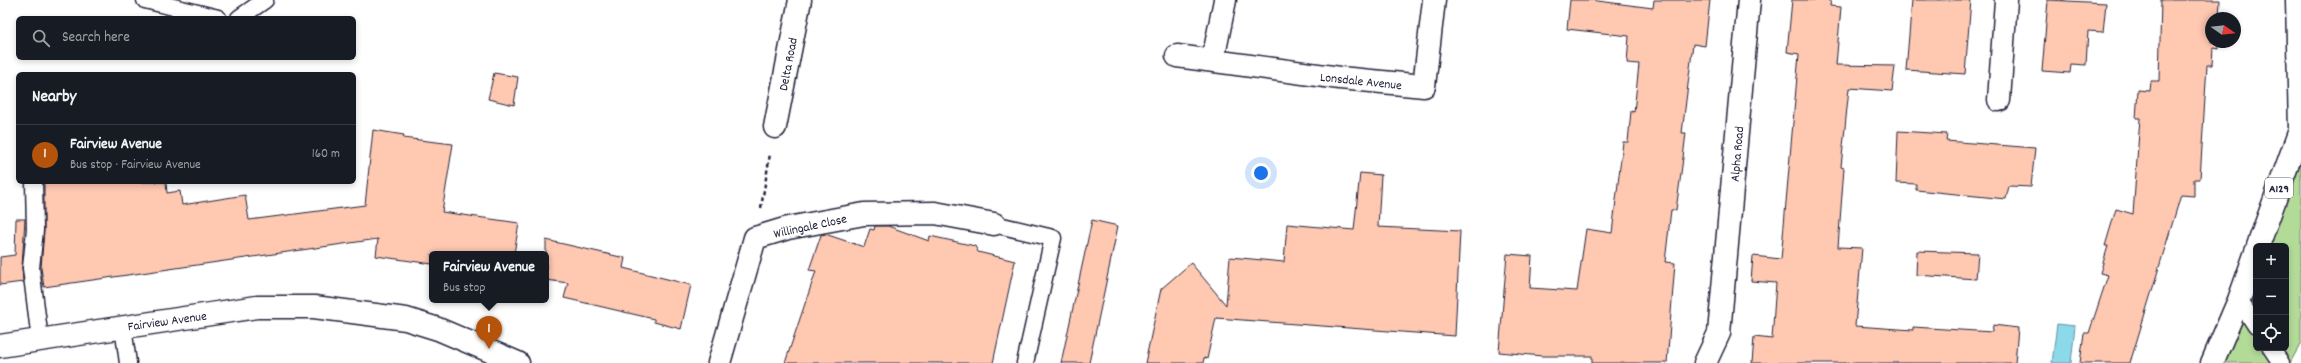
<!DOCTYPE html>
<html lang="en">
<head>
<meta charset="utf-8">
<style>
  body { margin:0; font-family:Dekko,sans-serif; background:#20242c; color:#f1f3f6 }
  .controls { position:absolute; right:12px; bottom:12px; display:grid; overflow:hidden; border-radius:6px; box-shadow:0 2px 6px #0003 }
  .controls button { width:36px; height:36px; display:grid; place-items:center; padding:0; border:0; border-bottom:1px solid #363941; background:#171b24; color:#f1f3f6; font:20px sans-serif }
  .compass { position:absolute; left:2205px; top:12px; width:36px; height:36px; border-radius:50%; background:#171b24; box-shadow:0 2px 6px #0003; rotate:104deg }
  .you { position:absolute; left:1261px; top:173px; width:14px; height:14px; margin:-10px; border:3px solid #fff; border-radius:50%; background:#1a73e8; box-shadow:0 0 0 6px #1a73e833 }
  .badge { display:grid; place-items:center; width:26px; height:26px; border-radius:50%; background:#b45309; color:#fff; font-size:13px; font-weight:700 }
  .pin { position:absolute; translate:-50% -33px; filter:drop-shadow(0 1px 2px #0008) }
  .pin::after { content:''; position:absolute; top:21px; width:14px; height:12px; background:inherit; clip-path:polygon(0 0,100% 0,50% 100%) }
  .popup { position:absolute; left:429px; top:251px; width:120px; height:52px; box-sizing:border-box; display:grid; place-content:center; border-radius:6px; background:#171b24; filter:drop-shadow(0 1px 3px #0005); font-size:13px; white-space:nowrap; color:#9ea1a6 }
  .popup b { font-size:15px; color:#f1f3f6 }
  .popup::after { content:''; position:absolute; left:50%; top:100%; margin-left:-8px; border:8px solid transparent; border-top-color:#171b24 }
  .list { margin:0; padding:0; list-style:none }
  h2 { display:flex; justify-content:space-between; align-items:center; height:52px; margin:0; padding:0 16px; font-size:17px }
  h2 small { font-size:13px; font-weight:400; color:#9ea1a6 }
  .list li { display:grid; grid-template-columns:26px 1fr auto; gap:12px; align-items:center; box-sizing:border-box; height:60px; padding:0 16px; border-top:1px solid #363941 }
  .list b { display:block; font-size:15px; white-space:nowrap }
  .list p { margin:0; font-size:13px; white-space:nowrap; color:#9ea1a6 }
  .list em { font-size:13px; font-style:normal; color:#9ea1a6 }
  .icon { flex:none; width:22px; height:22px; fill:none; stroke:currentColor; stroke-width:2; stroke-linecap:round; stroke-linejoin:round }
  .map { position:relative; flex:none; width:2301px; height:363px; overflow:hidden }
  .search { position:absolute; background:#171b24; box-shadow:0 2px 6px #0003; left:16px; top:16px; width:340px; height:44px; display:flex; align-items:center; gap:10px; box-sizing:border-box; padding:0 14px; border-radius:6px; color:#9ea1a6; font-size:15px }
  .panel { position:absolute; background:#171b24; box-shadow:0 2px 6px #0003; left:16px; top:72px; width:340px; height:112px; border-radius:6px }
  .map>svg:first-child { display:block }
  .green { fill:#b2db98; stroke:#6a7e6a }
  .water { fill:#8cd9ea; stroke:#6290a4 }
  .building { fill:#ffc8b1; stroke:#22223b }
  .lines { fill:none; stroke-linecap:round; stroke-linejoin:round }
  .lane-casing { stroke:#22223b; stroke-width:19 }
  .street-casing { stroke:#22223b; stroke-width:25 }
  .primary-casing { stroke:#22223b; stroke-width:25 }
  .path { stroke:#22223b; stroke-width:2.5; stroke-dasharray:4 3; stroke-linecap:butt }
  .lane { stroke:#fff; stroke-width:16 }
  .street { stroke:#fff; stroke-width:22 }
  .primary { stroke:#fff; stroke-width:22 }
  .labels { text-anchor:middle; stroke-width:3.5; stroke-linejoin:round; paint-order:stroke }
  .shield { fill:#fff; stroke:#646476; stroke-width:1 }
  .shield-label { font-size:12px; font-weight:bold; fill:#22223b }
  .street-label { font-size:13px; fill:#22223b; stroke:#fff }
</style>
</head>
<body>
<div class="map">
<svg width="2301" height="363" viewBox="0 0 2301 363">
  <rect width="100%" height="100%" fill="#fff"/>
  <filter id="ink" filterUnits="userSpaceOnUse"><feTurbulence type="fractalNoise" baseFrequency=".025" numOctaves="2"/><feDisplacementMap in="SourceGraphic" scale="8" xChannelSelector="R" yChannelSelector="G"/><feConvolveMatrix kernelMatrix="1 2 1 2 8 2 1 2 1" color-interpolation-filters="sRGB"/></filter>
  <g filter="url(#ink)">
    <path class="green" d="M 2301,159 L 2301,343 L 2290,363 L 2212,363 L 2256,252 L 2256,348 L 2286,348 L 2286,246 L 2258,246 Z"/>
    <path class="water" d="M 2057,324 L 2075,326 L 2071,363 L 2052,363 Z"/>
    <path class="building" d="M 1570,0 L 1590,0 L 1653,8 L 1654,0 L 1710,0 L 1705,46 L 1693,44 L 1682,133 L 1686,133 L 1682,166 L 1676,210 L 1671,210 L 1665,262 L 1675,263 L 1667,363 L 1592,363 L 1592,356 L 1542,356 L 1499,352 L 1507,254 L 1532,256 L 1530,288 L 1577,291 L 1586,229 L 1612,233 L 1623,142 L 1628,142 L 1631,111 L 1634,112 L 1639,64 L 1627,63 L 1629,36 L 1567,29 Z
      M 1792,0 L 1831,0 L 1830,6 L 1841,7 L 1836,65 L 1895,66 L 1892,91 L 1849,88 L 1841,167 L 1844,168 L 1838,247 L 1862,248 L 1855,326 L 1913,330 L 1913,327 L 1992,332 L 1993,325 L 2018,328 L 2015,363 L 1752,363 L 1754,337 L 1772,339 L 1776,283 L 1751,281 L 1753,256 L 1781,259 L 1799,54 L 1787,52 Z
      M 1912,0 L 1971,0 L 1965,74 L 1906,70 Z
      M 2048,0 L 2106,3 L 2103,32 L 2088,31 L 2086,65 L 2071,64 L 2070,73 L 2042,71 Z
      M 2161,0 L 2220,0 L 2219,18 L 2211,18 L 2211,42 L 2219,42 L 2219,49 L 2213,48 L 2212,65 L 2207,65 L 2200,179 L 2194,179 L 2194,196 L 2181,195 L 2130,363 L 2080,363 L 2084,333 L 2089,333 L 2108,275 L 2100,273 L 2108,246 L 2105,246 L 2116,209 L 2133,214 L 2140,118 L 2136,118 L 2138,90 L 2150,91 L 2151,81 L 2159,81 Z
      M 494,73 L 518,77 L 514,105 L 488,99 Z
      M 373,130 L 404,135 L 403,138 L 453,144 L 442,212 L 519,223 L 514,254 L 432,254 L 432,264 L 376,256 L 378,239 L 44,287 L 41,268 L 44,230 L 44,182 L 166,182 L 167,193 L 180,191 L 182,205 L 245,195 L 249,220 L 365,205 Z
      M 1898,131 L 1947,134 L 1946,141 L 2035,148 L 2031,187 L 2009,186 L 2006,199 L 1916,190 L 1916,184 L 1896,183 Z
      M 1360,173 L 1381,175 L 1378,227 L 1460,231 L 1455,336 L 1216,318 L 1207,359 L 1204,358 L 1203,363 L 1145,363 L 1161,289 L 1191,263 L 1226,305 L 1230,257 L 1284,262 L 1287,224 L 1354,230 Z
      M 16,219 L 25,219 L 22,267 L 23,282 L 0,285 L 0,257 L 15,255 Z
      M 1092,220 L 1118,226 L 1089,363 L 1061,363 Z
      M 875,226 L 888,226 L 929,241 L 930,236 L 975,246 L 978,252 L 1015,261 L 993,363 L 785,363 L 816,271 L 809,270 L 821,235 L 825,234 L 864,247 L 870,229 L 874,230 Z
      M 546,240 L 625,258 L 623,268 L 691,285 L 681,329 L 654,322 L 654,319 L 564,298 L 568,283 L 546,280 Z
      M 1917,251 L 1978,253 L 1976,279 L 1916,275 Z"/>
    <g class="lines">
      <g class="lane-casing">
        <path id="lane" d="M 145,0 L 218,18
          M 239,18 L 265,0
          M 34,182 L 35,230 L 31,268 L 40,340
          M 994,224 L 1053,238 L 1025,363
          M 2239,300 L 2256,326
          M 123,327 L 128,363
          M 2271,348 L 2281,363"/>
      </g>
      <g class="street-casing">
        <path id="street" d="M 1177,56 L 1340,78 L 1424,86 L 1434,0
          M 1213,60 L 1225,0
          M 1999,100 L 2006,0
          M 775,127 L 800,0
          M 0,346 L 257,307 L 314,307 L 406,319 L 438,329 L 518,363
          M 719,363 L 755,238 L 788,228 L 864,214 L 935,213 L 994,224
          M 1705,363 L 1719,333 L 1749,0"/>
      </g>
      <g class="primary-casing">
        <path id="primary" d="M 2258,246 L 2300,130 L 2297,0
          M 2212,363 L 2239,300 L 2256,252"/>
      </g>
      <path class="path" d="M 761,208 L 770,154"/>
      <use href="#lane" class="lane"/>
      <use href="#street" class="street"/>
      <use href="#primary" class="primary"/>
    </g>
  </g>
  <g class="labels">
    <rect class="shield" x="2265" y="178" width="28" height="20" rx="3"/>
    <g class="shield-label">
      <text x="2279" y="192">A129</text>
    </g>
    <g class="street-label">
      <text transform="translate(787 64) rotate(-79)" y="5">Delta Road</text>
      <text transform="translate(1361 80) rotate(6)" y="5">Lonsdale Avenue</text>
      <text transform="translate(1736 154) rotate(-85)" y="5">Alpha Road</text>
      <text transform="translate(810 225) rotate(-12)" y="5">Willingale Close</text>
      <text transform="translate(167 320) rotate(-8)" y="5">Fairview Avenue</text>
    </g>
  </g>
</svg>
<div class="controls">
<button>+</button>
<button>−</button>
<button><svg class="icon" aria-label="locate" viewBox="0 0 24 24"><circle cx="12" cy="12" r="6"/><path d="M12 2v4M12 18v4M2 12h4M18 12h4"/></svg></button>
</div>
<svg class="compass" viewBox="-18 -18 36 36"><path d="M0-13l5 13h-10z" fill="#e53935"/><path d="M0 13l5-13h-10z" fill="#9ea1a6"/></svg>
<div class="you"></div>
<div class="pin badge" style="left:489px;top:349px">1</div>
<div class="popup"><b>Fairview Avenue</b>Bus stop</div>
<div class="search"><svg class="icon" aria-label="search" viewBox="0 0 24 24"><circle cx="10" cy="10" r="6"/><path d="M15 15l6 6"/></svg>Search here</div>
<section class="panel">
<h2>Nearby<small></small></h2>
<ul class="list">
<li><span class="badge">1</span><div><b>Fairview Avenue</b><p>Bus stop · Fairview Avenue</p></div><em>160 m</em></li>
</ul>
</section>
</div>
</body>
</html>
